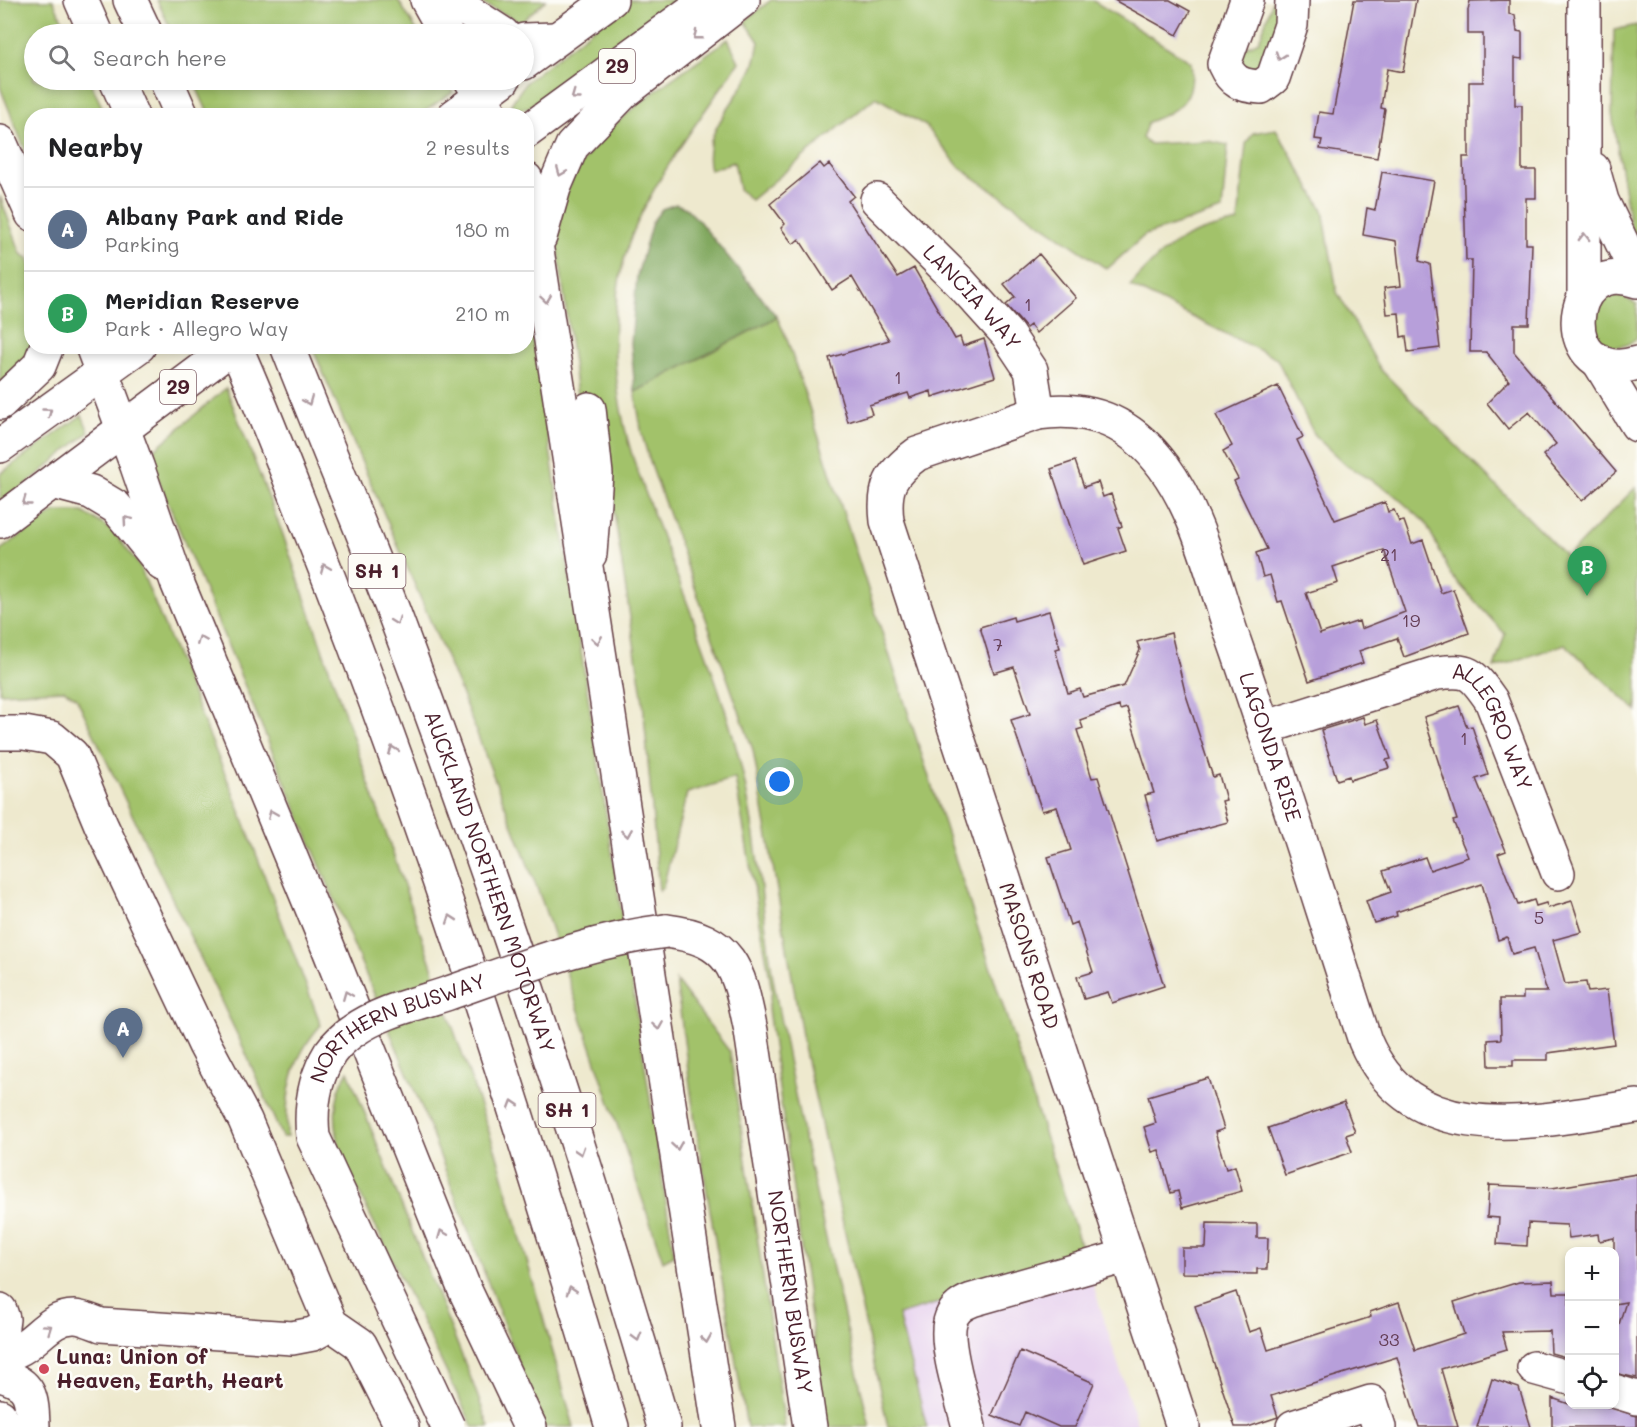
<!DOCTYPE html>
<html lang="en">
<head>
<meta charset="utf-8">
<style>
  body { margin:0; font-family:Mali,sans-serif; background:#f2f2f2; color:#202124 }
  .controls { position:absolute; right:18px; bottom:18px; display:grid; overflow:hidden; border-radius:12px; box-shadow:0 3px 9px #0003 }
  .controls button { width:54px; height:54px; display:grid; place-items:center; padding:0; border:0; border-bottom:2px solid #e0e0e0; background:#fff; color:#202124; font:30px sans-serif }
  .you { position:absolute; left:780px; top:782px; width:21px; height:21px; margin:-15px; border:4px solid #fff; border-radius:50%; background:#1a73e8; box-shadow:0 0 0 9px #1a73e833 }
  .badge { display:grid; place-items:center; width:39px; height:39px; border-radius:50%; background:#d1495b; color:#fff; font-size:20px; font-weight:700 }
  .pin { position:absolute; translate:-50% -50px; filter:drop-shadow(0 2px 3px #0008) }
  .pin::after { content:''; position:absolute; top:32px; width:21px; height:18px; background:inherit; clip-path:polygon(0 0,100% 0,50% 100%) }
  .list { margin:0; padding:0; list-style:none }
  h2 { display:flex; justify-content:space-between; align-items:center; height:78px; margin:0; padding:0 24px; font-size:26px }
  h2 small { font-size:20px; font-weight:400; color:#757577 }
  .list li { display:grid; grid-template-columns:39px 1fr auto; gap:18px; align-items:center; box-sizing:border-box; height:84px; padding:0 24px; border-top:2px solid #e0e0e0 }
  .list b { display:block; font-size:22px; white-space:nowrap }
  .list p { margin:0; font-size:20px; white-space:nowrap; color:#757577 }
  .list em { font-size:20px; font-style:normal; color:#757577 }
  .icon { flex:none; width:33px; height:33px; fill:none; stroke:currentColor; stroke-width:2; stroke-linecap:round; stroke-linejoin:round }
  .map { position:relative; flex:none; width:1637px; height:1427px; overflow:hidden }
  .search { position:absolute; background:#fff; box-shadow:0 3px 9px #0003; left:24px; top:24px; width:510px; height:66px; display:flex; align-items:center; gap:15px; box-sizing:border-box; padding:0 21px; border-radius:33px; color:#757577; font-size:22px }
  .panel { position:absolute; background:#fff; box-shadow:0 3px 9px #0003; left:24px; top:108px; width:510px; height:246px; border-radius:24px }
  .map>svg:first-child { display:block }
  .built { fill:#e7d2ef }
  .green { fill:#a2c26b; stroke:#76704b; stroke-width:1.5 }
  .forest { fill:#81a85f; stroke:#666445; stroke-width:1.5 }
  .building { fill:#b79fda; fill-rule:evenodd }
  .lines { fill:none; stroke-linecap:round; stroke-linejoin:round }
  .minor-casing { stroke:#633d43; stroke-width:36 }
  .major-casing { stroke:#633d43; stroke-width:36 }
  .highway-casing { stroke:#633d43; stroke-width:36 }
  .minor { stroke:#fff; stroke-width:33 }
  .major { stroke:#fff; stroke-width:33 }
  .highway { stroke:#fff; stroke-width:33 }
  .minor-bridge-casing { stroke:#633d43; stroke-width:36; stroke-linecap:butt }
  .minor-bridge { stroke:#fff; stroke-width:33 }
  .oneway { stroke:#ae9aa0 }
  .poi-dot { fill:#d1495b; stroke:#fdfcf7; stroke-width:2 }
  .labels { text-anchor:middle; stroke-width:5; stroke-linejoin:round; paint-order:stroke }
  .number-label { font-size:18px; fill:#653f57 }
  .shield { fill:#fdfcf7; stroke:#806168; stroke-width:1.5 }
  .shield-label { font-size:20px; font-weight:bold; fill:#4a1f2b }
  .street-label { font-size:21px; fill:#4a1f2b; stroke:#fdfcf7 }
  .poi-label { font-size:21px; font-weight:bold; fill:#4a1f2b; stroke:#fdfcf7; text-anchor:start }
</style>
</head>
<body>
<div class="map">
<svg width="1637" height="1427" viewBox="0 0 1637 1427">
  <rect width="100%" height="100%" fill="#fdfcf7"/>
  <filter id="ink" filterUnits="userSpaceOnUse"><feTurbulence type="fractalNoise" baseFrequency=".0167" numOctaves="2"/><feDisplacementMap in="SourceGraphic" scale="12" xChannelSelector="R" yChannelSelector="G"/><feConvolveMatrix kernelMatrix="1 2 1 2 8 2 1 2 1" color-interpolation-filters="sRGB"/></filter>
  <filter id="wash" filterUnits="userSpaceOnUse"><feTurbulence type="fractalNoise" baseFrequency=".008" numOctaves="4" result="noise"/><feDisplacementMap in="SourceGraphic" scale="24" xChannelSelector="R" yChannelSelector="G"/><feGaussianBlur stdDeviation="1.35" result="paint"/><feColorMatrix in="noise" values="0 0 0 0 0 0 0 0 0 0 0 0 0 0 0 0 0 1.4 0 .05"/><feComposite in="paint" operator="in"/></filter>
  <g filter="url(#wash)">
    <rect width="100%" height="100%" fill="#eee9ce"/>
    <path class="built" d="M 1085,1259 L 1138,1427 L 927,1427 L 898,1315 Z"/>
    <path class="green" d="M 0,0 L 53,0 L 69,34 L 34,34 L 34,80 L 89,80 L 106,115 L 32,116 L 31,165 L 0,87 Z
      M 157,0 L 398,0 L 419,34 L 173,34 Z
      M 475,0 L 546,0 L 521,22 Z
      M 629,0 L 676,0 L 529,107 L 513,112 L 511,104 L 526,82 Z
      M 771,0 L 1092,0 L 1191,62 C 1196,100 1181,109 1148,122 L 1142,138 L 1150,144 L 1208,141 L 1228,145 L 1222,210 L 1145,235 L 1107,269 L 960,168 L 926,126 L 876,97 L 751,200 L 739,189 L 734,162 L 710,170 C 700,133 738,101 752,69 C 756,61 757,50 759,42 L 745,21 Z
      M 1273,0 L 1285,0 L 1264,70 L 1252,71 L 1242,65 L 1240,50 L 1259,41 Z
      M 1637,25 L 1637,237 L 1631,230 L 1612,114 L 1614,30 Z
      M 728,39 L 739,62 C 704,113 665,163 639,219 C 605,289 610,382 632,455 C 666,555 711,652 738,754 C 757,827 761,904 773,978 C 799,1129 835,1278 870,1427 L 826,1427 L 768,1009 L 772,991 L 735,778 L 687,793 L 663,887 L 659,891 L 643,702 L 599,414 L 577,395 L 558,247 C 559,228 560,205 568,188 C 599,121 671,81 728,39 Z
      M 193,80 L 445,80 L 453,92 L 419,115 L 209,115 Z
      M 1276,129 L 1323,210 L 1337,292 L 1381,370 L 1567,557 L 1636,487 L 1637,711 L 1565,644 L 1494,668 L 1505,634 L 1451,575 L 1426,523 L 1391,492 L 1347,466 L 1315,436 L 1277,359 L 1130,286 C 1169,243 1181,234 1238,222 L 1246,144 L 1253,133 Z
      M 0,196 L 21,254 L 28,258 L 31,266 L 32,346 L 39,347 L 0,394 Z
      M 1619,295 L 1637,304 L 1637,338 C 1598,371 1570,300 1619,295 Z
      M 527,300 L 674,1255 L 663,1261 L 542,901 L 458,685 L 312,347 L 526,346 Z
      M 777,317 L 787,339 L 1085,1259 L 898,1315 L 927,1427 L 888,1427 L 804,1047 L 753,750 L 650,462 L 642,435 L 635,392 Z
      M 226,388 L 282,532 L 497,1155 L 574,1427 L 543,1427 L 421,1106 L 148,455 Z
      M 82,415 L 89,432 L 0,506 L 0,474 Z
      M 55,512 L 83,512 L 112,530 L 139,565 L 235,798 L 321,1025 C 291,1058 285,1094 287,1137 L 282,1137 L 244,1049 L 76,697 L 64,690 L 0,693 L 0,550 Z
      M 676,981 L 730,1052 L 785,1427 L 747,1427 L 695,1122 Z
      M 348,1071 L 472,1381 L 489,1427 L 473,1427 L 341,1155 C 334,1125 331,1098 348,1071 Z"/>
    <path class="forest" d="M 676,204 L 686,208 L 699,221 L 777,317 L 635,392 L 631,343 L 637,276 L 652,222 L 662,209 Z"/>
    <g id="blocks">
      <path class="building" d="M 1114,0 L 1170,0 L 1190,11 L 1177,35 Z
        M 1354,0 L 1416,0 L 1403,72 L 1387,69 L 1381,108 L 1385,109 L 1377,158 L 1320,149 L 1322,140 L 1315,139 L 1319,112 L 1333,114 Z
        M 1509,0 L 1509,14 L 1515,15 L 1517,31 L 1522,32 L 1522,59 L 1515,58 L 1515,105 L 1522,105 L 1522,170 L 1536,170 L 1536,198 L 1526,198 L 1526,244 L 1532,244 L 1529,324 L 1514,324 L 1514,352 L 1616,472 L 1582,501 L 1543,455 L 1556,444 L 1529,412 L 1508,429 L 1487,403 L 1509,381 L 1486,352 L 1470,352 L 1472,260 L 1466,260 L 1463,157 L 1469,157 L 1469,82 L 1483,82 L 1483,34 L 1468,34 L 1468,10 L 1470,1 Z
        M 820,163 L 824,168 L 829,164 L 854,196 L 848,201 L 898,277 L 914,268 L 955,339 L 960,337 L 963,346 L 984,339 L 995,377 L 932,397 L 931,391 L 910,398 L 908,393 L 869,405 L 872,414 L 848,422 L 829,358 L 889,340 L 852,277 L 832,290 L 799,239 L 793,244 L 781,228 L 785,224 L 770,204 Z
        M 1382,172 L 1434,181 L 1419,261 L 1430,264 L 1440,348 L 1408,352 L 1406,336 L 1401,337 L 1399,313 L 1387,314 L 1384,288 L 1401,286 L 1396,241 L 1363,235 L 1367,208 L 1375,210 Z
        M 1039,254 L 1076,298 L 1036,333 L 1030,325 L 1026,328 L 1006,305 L 1015,297 L 1004,284 Z
        M 1278,386 L 1303,437 L 1297,440 L 1335,520 L 1385,502 L 1388,512 L 1394,510 L 1399,522 L 1404,521 L 1412,544 L 1423,540 L 1441,593 L 1453,589 L 1469,633 L 1404,657 L 1397,638 L 1359,651 L 1363,663 L 1309,681 L 1282,601 L 1278,602 L 1270,575 L 1263,577 L 1256,553 L 1267,549 L 1234,481 L 1238,479 L 1223,451 L 1232,446 L 1216,415 ZM 1384,550 L 1405,612 L 1361,629 L 1359,621 L 1320,634 L 1306,593 L 1338,583 L 1333,567 Z
        M 1075,461 L 1084,487 L 1098,482 L 1103,497 L 1111,494 L 1122,526 L 1118,528 L 1126,551 L 1083,565 L 1051,469 Z
        M 1049,611 L 1060,648 L 1055,649 L 1068,693 L 1080,689 L 1083,697 L 1124,686 L 1140,650 L 1137,642 L 1171,633 L 1185,692 L 1213,777 L 1219,775 L 1226,800 L 1222,801 L 1228,822 L 1157,841 L 1145,795 L 1154,793 L 1127,708 L 1120,710 L 1119,706 L 1080,720 L 1083,728 L 1077,730 L 1092,778 L 1098,777 L 1164,986 L 1112,1003 L 1108,992 L 1084,999 L 1077,977 L 1093,972 L 1077,922 L 1070,925 L 1048,857 L 1071,850 L 1057,807 L 1042,811 L 1011,720 L 1030,714 L 1014,667 L 994,673 L 980,627 L 1013,617 L 1014,621 Z
        M 1459,706 L 1467,727 L 1472,726 L 1488,775 L 1476,779 L 1506,851 L 1498,854 L 1518,905 L 1534,900 L 1536,906 L 1546,903 L 1548,908 L 1572,901 L 1582,932 L 1553,940 L 1565,984 L 1586,982 L 1588,992 L 1607,990 L 1614,1044 L 1548,1053 L 1548,1060 L 1513,1060 L 1513,1066 L 1489,1066 L 1488,1040 L 1501,1039 L 1500,999 L 1523,999 L 1523,992 L 1547,992 L 1534,948 L 1512,954 L 1507,937 L 1498,940 L 1482,884 L 1396,912 L 1397,916 L 1374,923 L 1366,901 L 1391,892 L 1383,871 L 1425,857 L 1430,870 L 1468,857 L 1453,821 L 1457,820 L 1424,717 Z
        M 1363,717 L 1365,724 L 1377,720 L 1391,759 L 1386,760 L 1389,768 L 1350,780 L 1349,776 L 1337,780 L 1321,730 Z
        M 1208,1078 L 1224,1129 L 1215,1132 L 1226,1169 L 1235,1166 L 1242,1191 L 1182,1208 L 1178,1191 L 1171,1193 L 1159,1150 L 1152,1152 L 1144,1127 L 1156,1123 L 1148,1096 Z
        M 1344,1102 L 1355,1132 L 1346,1135 L 1352,1152 L 1285,1175 L 1268,1128 Z
        M 1637,1174 L 1637,1378 L 1614,1373 L 1614,1340 L 1626,1302 L 1614,1304 L 1614,1238 L 1599,1241 L 1598,1234 L 1569,1238 L 1567,1225 L 1528,1223 L 1527,1246 L 1497,1244 L 1499,1218 L 1487,1217 L 1489,1185 L 1552,1188 Z
        M 1207,1223 L 1257,1224 L 1257,1238 L 1268,1238 L 1267,1269 L 1257,1269 L 1257,1274 L 1182,1273 L 1182,1248 L 1206,1248 Z
        M 1553,1281 L 1554,1293 L 1569,1293 L 1569,1358 L 1551,1353 L 1550,1331 L 1502,1332 L 1507,1349 L 1441,1369 L 1458,1427 L 1419,1427 L 1397,1357 L 1271,1396 L 1278,1417 L 1248,1427 L 1235,1427 L 1195,1306 L 1236,1292 L 1249,1332 L 1261,1328 L 1268,1350 L 1371,1317 L 1370,1312 L 1399,1302 L 1415,1350 L 1464,1334 L 1454,1302 L 1519,1282 Z
        M 1020,1351 L 1094,1383 L 1075,1427 L 1059,1427 L 1025,1412 L 1019,1426 L 992,1415 Z
        M 1492,1379 L 1519,1388 L 1531,1427 L 1477,1427 Z
        M 1552,1398 L 1569,1404 L 1601,1404 L 1637,1416 L 1637,1427 L 1552,1427 Z"/>
    </g>
  </g>
  <g filter="url(#ink)">
    <use href="#blocks" fill-opacity="0" stroke="#633d43" stroke-width="1.5"/>
    <g class="lines">
      <g class="minor-casing">
        <g id="minor">
          <path d="M 1247,0 L 1224,64 C 1232,82 1241,86 1261,87 L 1273,78 L 1291,25 L 1292,0"/>
          <path d="M 1584,0 L 1584,295"/>
          <path d="M 1593,169 L 1602,201 L 1637,274"/>
          <path id="s1" d="M 877,200 L 960,282 L 1007,334 L 1031,370 L 1038,413"/>
          <path d="M 1637,281 C 1561,253 1556,388 1637,363"/>
          <path d="M 1597,359 L 1637,425"/>
          <path d="M 589,409 L 596,474 L 590,554"/>
          <path id="s2" d="M 1264,728 L 1437,673 C 1470,669 1472,673 1491,700 L 1558,873"/>
          <path d="M 0,733 L 24,733 L 52,738 L 72,755 L 101,825 L 205,1045 L 245,1120 L 331,1324 L 360,1344 L 402,1427"/>
          <path id="s3" d="M 666,931 C 735,939 739,973 751,1031 L 810,1427"/>
          <path d="M 0,1310 L 3,1319 L 0,1341"/>
          <path d="M 0,1354 C 31,1355 44,1317 74,1317 C 82,1317 93,1322 101,1325 L 292,1338 L 313,1334 L 331,1324"/>
          <path d="M 1534,1368 L 1570,1378"/>
          <path d="M 0,1375 C 32,1383 32,1398 33,1427"/>
          <path d="M 1614,1391 L 1637,1398"/>
          <path d="M 0,1416 L 5,1427"/>
          <path d="M 969,1427 C 963,1402 944,1345 950,1322 C 953,1310 961,1304 972,1300 L 1126,1256"/>
          <path id="s4" d="M 1183,1427 L 887,521 C 883,487 890,474 917,454 L 1038,413 C 1091,405 1132,423 1164,467 C 1199,515 1213,579 1232,635 C 1279,769 1321,906 1365,1041 C 1414,1155 1542,1120 1637,1106"/>
          <path d="M 1293,1427 L 1371,1402 L 1379,1427"/>
        </g>
      </g>
      <g class="major-casing">
        <path id="major" d="M 524,63 L 611,0
          M 454,116 L 503,80
          M 526,132 L 707,0
          M 0,446 L 139,346
          M 0,521 L 234,346"/>
      </g>
      <g class="highway-casing">
        <g id="highway">
          <path d="M 81,0 L 96,34"/>
          <path d="M 130,0 L 146,34"/>
          <path d="M 427,0 L 446,34"/>
          <path d="M 456,0 L 466,10 L 503,34"/>
          <path d="M 524,40 L 555,39"/>
          <path d="M 116,80 L 132,116"/>
          <path d="M 166,80 L 182,116"/>
          <path d="M 471,80 L 492,116"/>
          <path d="M 0,142 L 32,214"/>
          <path d="M 526,179 L 719,1427"/>
          <path d="M 540,237 L 554,188 L 572,146 L 623,93 L 743,0"/>
          <path d="M 92,346 L 137,466 L 177,582 L 328,947 L 464,1288 L 530,1427"/>
          <path d="M 235,346 C 262,406 285,467 309,528 C 426,821 522,1124 612,1427"/>
          <path id="s5" d="M 287,346 C 322,435 360,524 394,613 C 495,881 584,1153 664,1427"/>
          <path d="M 0,403 L 39,366 L 47,346"/>
          <path d="M 53,482 L 91,492 L 116,507 L 162,564"/>
        </g>
      </g>
      <use href="#minor" class="minor"/>
      <use href="#major" class="major"/>
      <use href="#highway" class="highway"/>
      <g class="minor-bridge-casing">
        <g id="minor-bridge">
          <path id="s6" d="M 448,1427 L 313,1137 C 310,1108 314,1079 330,1053 C 335,1046 345,1036 353,1031 C 379,1012 416,1004 446,994 C 518,969 590,940 666,931"/>
        </g>
      </g>
      <use href="#minor-bridge" class="minor-bridge"/>
    </g>
    <defs><path id="oneway-chevron" d="M-2-3.5L2.5 0L-2 3.5" fill="none" stroke-width="1.6" stroke-linecap="round" stroke-linejoin="round" transform="scale(1.5)"/></defs>
    <g class="oneway">
      <use href="#oneway-chevron" transform="translate(697 36) rotate(142)"/>
      <use href="#oneway-chevron" transform="translate(1280 56) rotate(109)"/>
      <use href="#oneway-chevron" transform="translate(575 96) rotate(144)"/>
      <use href="#oneway-chevron" transform="translate(561 172) rotate(112)"/>
      <use href="#oneway-chevron" transform="translate(1584 237) rotate(-90)"/>
      <use href="#oneway-chevron" transform="translate(546 299) rotate(82)"/>
      <use href="#oneway-chevron" transform="translate(308 401) rotate(68)"/>
      <use href="#oneway-chevron" transform="translate(48 412) rotate(-36)"/>
      <use href="#oneway-chevron" transform="translate(26 502) rotate(144)"/>
      <use href="#oneway-chevron" transform="translate(127 520) rotate(-131)"/>
      <use href="#oneway-chevron" transform="translate(325 568) rotate(-112)"/>
      <use href="#oneway-chevron" transform="translate(396 621) rotate(70)"/>
      <use href="#oneway-chevron" transform="translate(201 640) rotate(-112)"/>
      <use href="#oneway-chevron" transform="translate(597 640) rotate(82)"/>
      <use href="#oneway-chevron" transform="translate(393 750) rotate(-110)"/>
      <use href="#oneway-chevron" transform="translate(272 814) rotate(-113)"/>
      <use href="#oneway-chevron" transform="translate(627 833) rotate(81)"/>
      <use href="#oneway-chevron" transform="translate(451 919) rotate(-109)"/>
      <use href="#oneway-chevron" transform="translate(347 995) rotate(-112)"/>
      <use href="#oneway-chevron" transform="translate(658 1026) rotate(81)"/>
      <use href="#oneway-chevron" transform="translate(513 1104) rotate(-107)"/>
      <use href="#oneway-chevron" transform="translate(677 1146) rotate(81)"/>
      <use href="#oneway-chevron" transform="translate(580 1151) rotate(72)"/>
      <use href="#oneway-chevron" transform="translate(442 1234) rotate(-112)"/>
      <use href="#oneway-chevron" transform="translate(571 1290) rotate(-107)"/>
      <use href="#oneway-chevron" transform="translate(48 1328) rotate(-35)"/>
      <use href="#oneway-chevron" transform="translate(637 1337) rotate(74)"/>
      <use href="#oneway-chevron" transform="translate(706 1339) rotate(81)"/>
    </g>
  </g>
  <circle class="poi-dot" cx="44" cy="1369" r="6"/>
  <g class="labels">
    <g class="number-label">
      <text x="1028" y="311">1</text>
      <text x="898" y="384">1</text>
      <text x="1389" y="561">21</text>
      <text x="1411" y="627">19</text>
      <text x="998" y="651">7</text>
      <text x="1464" y="745">1</text>
      <text x="1539" y="924">5</text>
      <text x="1389" y="1346">33</text>
    </g>
    <g class="shield">
      <rect x="599" y="49" width="36" height="34" rx="4.5"/>
      <rect x="160" y="370" width="36" height="34" rx="4.5"/>
      <rect x="348.5" y="554" width="57" height="34" rx="4.5"/>
      <rect x="538.5" y="1093" width="57" height="34" rx="4.5"/>
    </g>
    <g class="shield-label">
      <text x="617" y="73">29</text>
      <text x="178" y="394">29</text>
      <text x="377" y="578">SH 1</text>
      <text x="567" y="1117">SH 1</text>
    </g>
    <g class="street-label">
      <text dy="7" stroke="none"><textPath href="#s1" startOffset="136">LANCIA WAY</textPath></text>
      <text dy="7" stroke="none"><textPath href="#s2" startOffset="270">ALLEGRO WAY</textPath></text>
      <text dy="7" stroke="none"><textPath href="#s4" startOffset="1605">LAGONDA RISE</textPath></text>
      <text dy="7" stroke="none"><textPath href="#s5" startOffset="573">AUCKLAND NORTHERN MOTORWAY</textPath></text>
      <text transform="translate(1029 956) rotate(72)" y="7">MASONS ROAD</text>
      <text dy="7" stroke="none"><textPath href="#s6" startOffset="478">NORTHERN BUSWAY</textPath></text>
      <text dy="7" stroke="none"><textPath href="#s3" startOffset="410">NORTHERN BUSWAY</textPath></text>
    </g>
    <g class="poi-label">
      <text x="56" y="1364">Luna: Union of<tspan x="56" dy="24">Heaven, Earth, Heart</tspan></text>
    </g>
  </g>
</svg>
<div class="controls">
<button>+</button>
<button>−</button>
<button><svg class="icon" aria-label="locate" viewBox="0 0 24 24"><circle cx="12" cy="12" r="6"/><path d="M12 2v4M12 18v4M2 12h4M18 12h4"/></svg></button>
</div>
<div class="you"></div>
<div class="pin badge" style="left:123px;top:1058px;background:#5c6f8a">A</div>
<div class="pin badge" style="left:1587px;top:596px;background:#2e9e5b">B</div>
<div class="search"><svg class="icon" aria-label="search" viewBox="0 0 24 24"><circle cx="10" cy="10" r="6"/><path d="M15 15l6 6"/></svg>Search here</div>
<section class="panel">
<h2>Nearby<small>2 results</small></h2>
<ul class="list">
<li><span class="badge" style="background:#5c6f8a">A</span><div><b>Albany Park and Ride</b><p>Parking</p></div><em>180 m</em></li>
<li><span class="badge" style="background:#2e9e5b">B</span><div><b>Meridian Reserve</b><p>Park · Allegro Way</p></div><em>210 m</em></li>
</ul>
</section>
</div>
</body>
</html>
